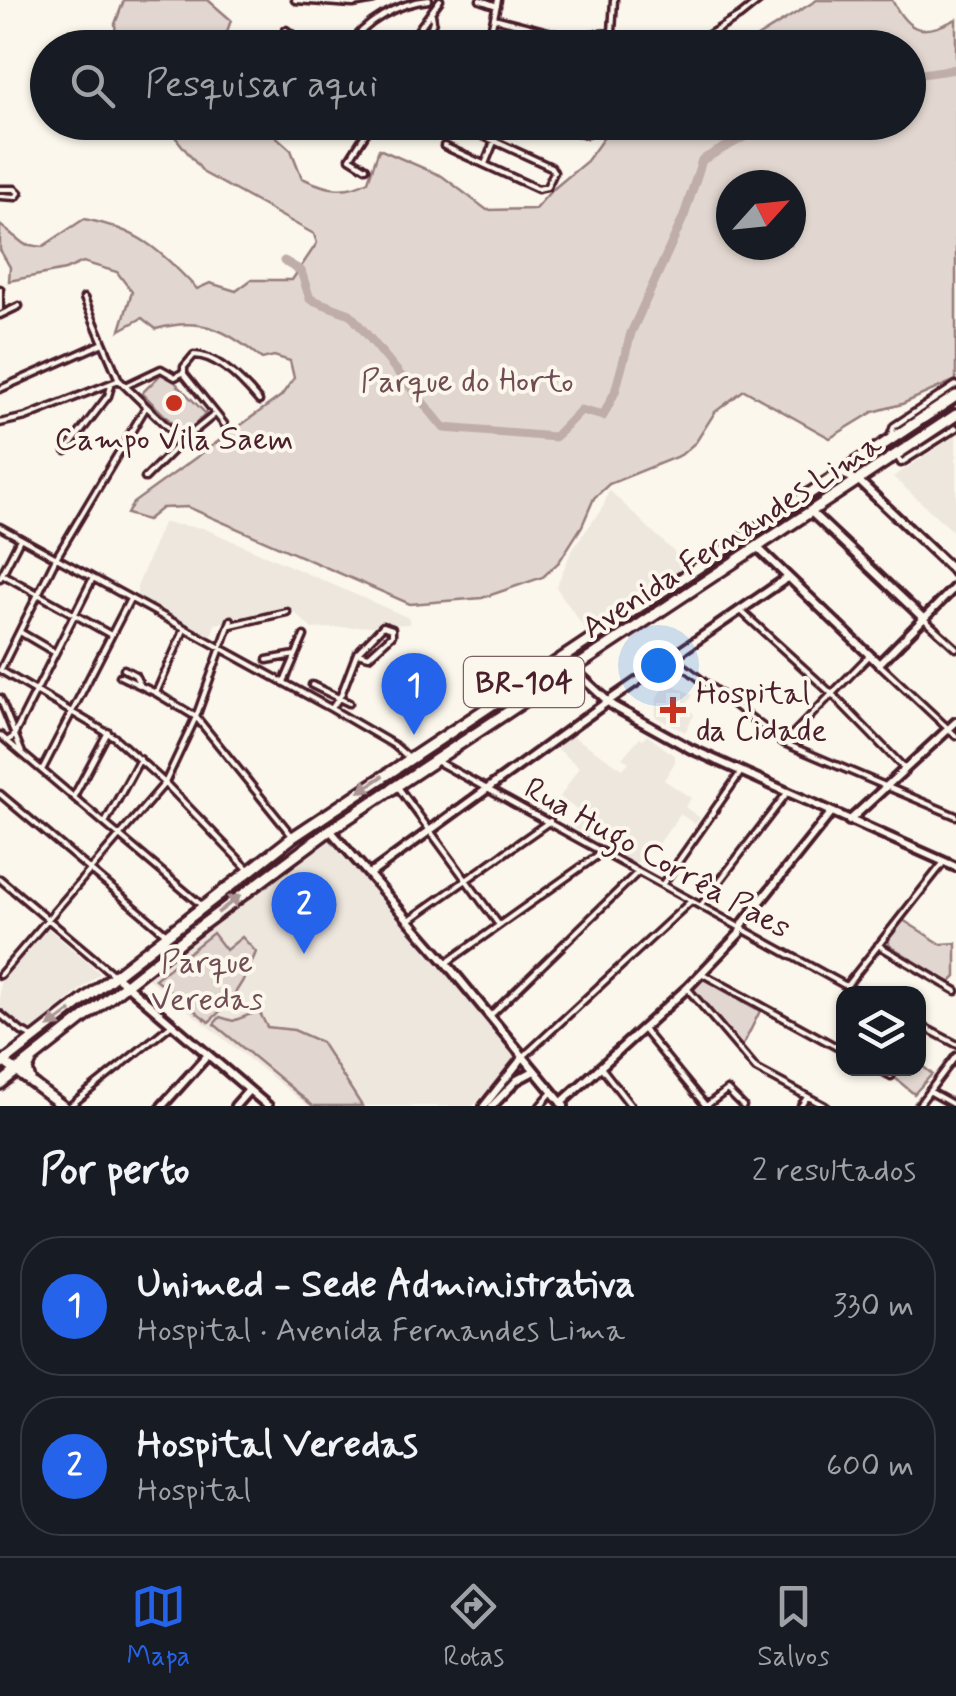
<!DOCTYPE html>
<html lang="pt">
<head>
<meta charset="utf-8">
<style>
  body { margin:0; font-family:Mynerve,sans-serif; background:#242831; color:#f1f3f6 }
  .controls { position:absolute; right:30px; bottom:30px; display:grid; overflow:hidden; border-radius:20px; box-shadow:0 2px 8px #0004 }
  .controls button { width:90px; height:90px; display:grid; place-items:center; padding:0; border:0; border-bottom:2px solid #363941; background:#171b24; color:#f1f3f6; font:50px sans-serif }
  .compass { position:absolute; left:716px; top:170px; width:90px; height:90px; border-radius:50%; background:#171b24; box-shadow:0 2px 8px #0004; rotate:63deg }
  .you { position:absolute; left:658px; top:665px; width:35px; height:35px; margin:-25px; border:8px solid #fff; border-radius:50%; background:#1a73e8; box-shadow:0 0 0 15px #1a73e833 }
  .badge { display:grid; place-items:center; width:65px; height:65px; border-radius:50%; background:#2563eb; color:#fff; font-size:32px; font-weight:700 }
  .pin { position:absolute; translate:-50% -82px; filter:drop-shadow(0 2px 5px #0008) }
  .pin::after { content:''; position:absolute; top:52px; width:35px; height:30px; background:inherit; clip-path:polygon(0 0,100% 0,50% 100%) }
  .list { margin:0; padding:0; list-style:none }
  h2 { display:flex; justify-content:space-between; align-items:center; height:130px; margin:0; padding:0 40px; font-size:42px }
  h2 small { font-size:32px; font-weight:400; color:#9ea1a6 }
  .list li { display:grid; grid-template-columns:65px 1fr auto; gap:30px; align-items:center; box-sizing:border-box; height:140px; margin:0 20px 20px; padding:0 20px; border:2px solid #363941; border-radius:40px }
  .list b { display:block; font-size:38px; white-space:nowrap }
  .list p { margin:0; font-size:32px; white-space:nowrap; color:#9ea1a6 }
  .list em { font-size:32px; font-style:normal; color:#9ea1a6 }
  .icon { flex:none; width:55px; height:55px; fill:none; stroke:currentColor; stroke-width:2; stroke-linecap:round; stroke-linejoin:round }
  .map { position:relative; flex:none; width:956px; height:1106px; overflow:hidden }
  .search { position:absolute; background:#171b24; box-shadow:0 2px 8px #0004; left:30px; right:30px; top:30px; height:110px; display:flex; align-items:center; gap:25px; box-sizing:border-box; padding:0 35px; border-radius:55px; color:#9ea1a6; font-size:38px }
  .sheet { height:450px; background:#171b24 }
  nav { display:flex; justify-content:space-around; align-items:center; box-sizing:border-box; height:140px; border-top:2px solid #363941; background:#171b24; font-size:28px; color:#9ea1a6 }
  nav a { display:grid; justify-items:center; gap:5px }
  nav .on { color:#2563eb }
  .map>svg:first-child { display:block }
  .built { fill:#eee7de }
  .green { fill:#e2d7d0; stroke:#967b7e; stroke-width:2.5; fill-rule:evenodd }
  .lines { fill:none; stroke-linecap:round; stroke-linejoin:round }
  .river { stroke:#bfadaa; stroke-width:9 }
  .street-casing { stroke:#4a1f2b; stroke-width:11 }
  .secondary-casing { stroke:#4a1f2b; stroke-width:14 }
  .primary-casing { stroke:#4a1f2b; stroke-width:15 }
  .highway-casing { stroke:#4a1f2b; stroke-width:16 }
  .street { stroke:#fbf7ec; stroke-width:4 }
  .secondary { stroke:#fbf7ec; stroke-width:6 }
  .primary { stroke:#fbf7ec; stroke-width:8 }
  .highway { stroke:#fbf7ec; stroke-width:9 }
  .oneway { fill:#ab9695 }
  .poi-dot { fill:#c8321e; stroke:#fbf7ec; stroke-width:4 }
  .labels { text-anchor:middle; stroke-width:8; stroke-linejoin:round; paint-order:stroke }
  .shield { fill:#fbf7ec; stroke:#7f6065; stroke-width:2.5 }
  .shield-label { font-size:30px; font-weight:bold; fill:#4a1f2b }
  .park-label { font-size:32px; fill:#704d54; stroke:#fbf7ec }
  .poi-label { font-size:32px; fill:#4a1f2b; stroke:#fbf7ec }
  .street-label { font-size:32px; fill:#4a1f2b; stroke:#fbf7ec }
</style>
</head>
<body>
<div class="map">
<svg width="956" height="1106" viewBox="0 0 956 1106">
  <rect width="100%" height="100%" fill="#fbf7ec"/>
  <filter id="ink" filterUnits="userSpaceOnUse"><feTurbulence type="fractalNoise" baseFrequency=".01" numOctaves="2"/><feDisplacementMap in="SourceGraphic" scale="20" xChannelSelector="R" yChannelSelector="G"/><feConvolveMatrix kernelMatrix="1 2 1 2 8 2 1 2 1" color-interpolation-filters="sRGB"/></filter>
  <g filter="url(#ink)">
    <path class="built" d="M 956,435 L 956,534 L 893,477 Z
      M 609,490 L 688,565 L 587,632 L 556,587 L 572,550 L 603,507 Z
      M 163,523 L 203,528 L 409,618 L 409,624 L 312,629 L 290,608 L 215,624 L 210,640 L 137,598 L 137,587 Z
      M 667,681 L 693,695 L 687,704 L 694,715 L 685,732 L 655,717 L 657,697 Z
      M 571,735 L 623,769 L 629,762 L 622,758 L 640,737 L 643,739 L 647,735 L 675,756 L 675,762 L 664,780 L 691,798 L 685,807 L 700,818 L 695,824 L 680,814 L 653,852 L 646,850 L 636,864 L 570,826 L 579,812 L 560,797 L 579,767 L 552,744 Z
      M 328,837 L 333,839 L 519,1056 L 473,1106 L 308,1106 L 146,977 Z
      M 44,925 L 100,973 L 28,1034 L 0,1011 L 0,977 Z"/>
    <path class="green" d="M 124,0 L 208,0 L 231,20 L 223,44 L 217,47 L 117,47 L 115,24 Z
      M 817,0 L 892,0 C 909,34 924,36 956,19 L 956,380 L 902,404 L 873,412 L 830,438 L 744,390 L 715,412 L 696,442 L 681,455 L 609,484 L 594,498 L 582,526 L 559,562 L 543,577 L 482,598 L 410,604 L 188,507 L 162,508 L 147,520 L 127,514 L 133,503 L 281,396 L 294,378 L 290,361 L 274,356 L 262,359 C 227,330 201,316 156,329 L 142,318 L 120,330 L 132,292 L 117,272 L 83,262 L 65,270 L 9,281 L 10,267 L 0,250 L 0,225 L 24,244 L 42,247 L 84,219 C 140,230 158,249 197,289 L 210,283 L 236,291 L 251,280 L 292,280 L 317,243 L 314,234 L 204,173 L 164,123 L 269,123 L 271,132 L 291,150 L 302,178 C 326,189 345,194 368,181 L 379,149 L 442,176 L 487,210 L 535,209 L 551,191 L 587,161 L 614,123 L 908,122 L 908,48 L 741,47 ZM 731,185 L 791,185 L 791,245 L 731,245 Z
      M 164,371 L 206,414 L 184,435 L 142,393 Z
      M 903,920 L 941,944 L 956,943 L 956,977 L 950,983 L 889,945 L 889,933 Z
      M 213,933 L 226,950 L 242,937 L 256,952 C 245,981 232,1001 209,1022 L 155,979 Z
      M 698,976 L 760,1011 L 741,1049 L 689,995 L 686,987 Z
      M 259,1011 L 267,1027 L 294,1030 L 321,1042 L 362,1106 L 313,1106 L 214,1024 L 220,1017 L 233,1021 Z
      M 919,1063 L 932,1074 L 914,1094 L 895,1078 L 898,1073 L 889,1069 L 918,1068 Z"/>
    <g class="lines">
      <path class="river" d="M 908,76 L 956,69
        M 284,261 L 301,271 L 310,299 L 350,314 L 444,428 L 555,437 L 581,410 L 603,416 L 615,392 L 631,333 L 684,216 L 702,160 L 771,122"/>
      <g class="street-casing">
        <path id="street" d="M 295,0 L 353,4 L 374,0
          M 480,0 L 497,6
          M 494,18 L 564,36 L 613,33
          M 286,30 L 311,48
          M 347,48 C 365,22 397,3 429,0
          M 405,48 L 440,0
          M 424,48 L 433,21 L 432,14
          M 451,48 L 453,40
          M 487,48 L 498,0
          M 533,48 L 537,30
          M 611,48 L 614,0
          M 687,48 L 740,16 L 760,0
          M 531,122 L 586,134 L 594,122
          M 349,124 L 350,122
          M 444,146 L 538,189 L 547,187 L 554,172 L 551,167 L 453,122
          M 485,164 L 502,122
          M 366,168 L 350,158 L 373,122
          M 0,189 L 15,189 L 19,193 L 16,197 L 0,196
          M 0,289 L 0,309
          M 84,298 L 119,380 L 182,441
          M 0,315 L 19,306
          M 125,386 L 161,369 L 175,377 L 182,373
          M 0,389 L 101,344
          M 0,423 L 26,417 L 119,380
          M 224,424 L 184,374 L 184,367 L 194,355 C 218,355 244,383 259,401
          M 889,440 L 894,426 L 956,385
          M 66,451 L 108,396 L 111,386
          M 897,456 L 901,463 L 956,428
          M 145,478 L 182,441 L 214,415
          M 0,527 L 332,709 L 394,745 L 409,758
          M 2,574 L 111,635
          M 0,578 L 20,539
          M 741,611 L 832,694 L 903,767
          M 924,619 L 956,648
          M 231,625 L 287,612
          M 20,632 L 54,652
          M 674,659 L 784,743 L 956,816
          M 267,660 L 295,655
          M 879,664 L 956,736
          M 1,669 L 56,558 L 146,407
          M 124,669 L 135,675 L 140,685
          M 0,670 L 114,737 L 165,783 L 250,871
          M 120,676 L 156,693 L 196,717 L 293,837
          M 284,682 L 304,636
          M 312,685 L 349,703
          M 156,693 L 184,630
          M 0,698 L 22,753
          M 332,708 L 341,695 L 357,653 L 383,626 L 392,629 L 392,635 L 369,656 L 357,653
          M 0,735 L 200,904
          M 7,741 L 13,737 L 93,578
          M 784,743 L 868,657
          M 438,762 L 861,994
          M 42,770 L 130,599
          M 398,787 L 499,925
          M 0,794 L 164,932
          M 74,796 L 108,732
          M 106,821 L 140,759
          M 0,879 L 115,976
          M 662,885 L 741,772
          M 702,904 L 787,793
          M 408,921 L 550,821
          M 878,945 L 956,991
          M 446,963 L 601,853
          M 703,974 L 844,1051
          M 0,975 L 165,783 L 196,717 L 231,620
          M 848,984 L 944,862
          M 687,988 L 756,1069 L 825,1106
          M 0,1014 L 22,1032 L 33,1037
          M 490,1016 L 637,873
          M 918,1024 L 956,1044
          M 642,1028 L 706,1106
          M 523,1057 L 691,901
          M 600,1066 L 631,1106
          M 877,1068 L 891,1076
          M 929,1091 L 956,1106
          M 70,1106 L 171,1025
          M 540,1106 L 552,1092
          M 706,1106 L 727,1090 L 743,1106
          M 801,1106 L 807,1097
          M 918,1106 L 956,1056"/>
      </g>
      <g class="secondary-casing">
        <path id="secondary" d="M 840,473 L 859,481 L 956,573
          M 811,512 L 924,619
          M 757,547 L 879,664 L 956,586
          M 573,669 L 613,706 L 691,749 L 956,867
          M 849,821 L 956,722
          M 330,830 L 446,963 L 564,1106
          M 370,874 L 607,702 L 787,578
          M 116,976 L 268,1106
          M 561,1103 L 687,988 L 739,934 L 744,922 L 831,813
          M 162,1106 L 207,1056
          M 235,1106 L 249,1090
          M 484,1106 L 523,1057
          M 492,1106 L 517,1080 L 534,1071"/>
      </g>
      <g class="primary-casing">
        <path id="primary" d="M 4,1062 L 63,1106"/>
      </g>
      <g class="highway-casing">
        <path id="highway" d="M 0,1065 L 293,837 L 956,396
          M 30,1080 L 27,1070 L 32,1059
          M 0,1084 L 202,925 L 330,830 L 956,415"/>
      </g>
      <use href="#street" class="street"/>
      <use href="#secondary" class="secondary"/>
      <use href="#primary" class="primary"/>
      <use href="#highway" class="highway"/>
    </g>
    <defs><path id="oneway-solid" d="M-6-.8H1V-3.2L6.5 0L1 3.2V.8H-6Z" transform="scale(2.5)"/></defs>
    <g class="oneway">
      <use href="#oneway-solid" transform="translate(371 784) rotate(146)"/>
      <use href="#oneway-solid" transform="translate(229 904) rotate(-38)"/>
      <use href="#oneway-solid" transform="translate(60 1019) rotate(143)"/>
    </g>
  </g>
  <g class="poi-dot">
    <circle cx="174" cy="403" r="10"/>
    <path d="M668 695h10v10h10v10h-10v10h-10v-10h-10v-10h10z"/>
  </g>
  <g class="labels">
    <rect class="shield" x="464" y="657" width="120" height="50" rx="8"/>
    <g class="shield-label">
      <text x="524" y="692">BR-104</text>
    </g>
    <g class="park-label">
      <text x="467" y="391">Parque do Horto</text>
      <text x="207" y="972">Parque<tspan x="207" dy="37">Veredas</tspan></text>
    </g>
    <g class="poi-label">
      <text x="174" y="449">Campo Vila Saem</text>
      <text x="696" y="703" text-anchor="start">Hospital<tspan x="696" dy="37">da Cidade</tspan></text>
    </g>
    <g class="street-label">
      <text transform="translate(731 535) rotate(-33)" y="11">Avenida Fernandes Lima</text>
      <text transform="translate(658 857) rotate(29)" y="11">Rua Hugo Corrêa Paes</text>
    </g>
  </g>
</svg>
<div class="controls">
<button><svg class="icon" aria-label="layers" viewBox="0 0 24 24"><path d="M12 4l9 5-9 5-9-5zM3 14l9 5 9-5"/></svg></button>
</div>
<svg class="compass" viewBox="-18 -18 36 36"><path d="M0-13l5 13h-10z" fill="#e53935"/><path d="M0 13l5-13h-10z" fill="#9ea1a6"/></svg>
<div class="you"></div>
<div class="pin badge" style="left:414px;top:735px">1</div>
<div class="pin badge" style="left:304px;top:954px">2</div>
<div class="search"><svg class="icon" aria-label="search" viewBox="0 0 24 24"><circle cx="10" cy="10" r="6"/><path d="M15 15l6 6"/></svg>Pesquisar aqui</div>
</div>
<section class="sheet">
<h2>Por perto<small>2 resultados</small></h2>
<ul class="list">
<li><span class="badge">1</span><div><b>Unimed - Sede Administrativa</b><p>Hospital · Avenida Fernandes Lima</p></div><em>330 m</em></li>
<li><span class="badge">2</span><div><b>Hospital Veredas</b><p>Hospital</p></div><em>600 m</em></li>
</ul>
</section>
<nav>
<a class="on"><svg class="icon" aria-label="map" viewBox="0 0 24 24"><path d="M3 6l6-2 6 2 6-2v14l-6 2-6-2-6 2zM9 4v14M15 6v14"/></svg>Mapa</a>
<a><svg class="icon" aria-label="directions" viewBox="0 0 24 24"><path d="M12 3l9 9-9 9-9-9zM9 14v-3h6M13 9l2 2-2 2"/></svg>Rotas</a>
<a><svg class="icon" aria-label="saved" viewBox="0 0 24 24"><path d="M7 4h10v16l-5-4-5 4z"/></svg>Salvos</a>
</nav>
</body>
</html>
